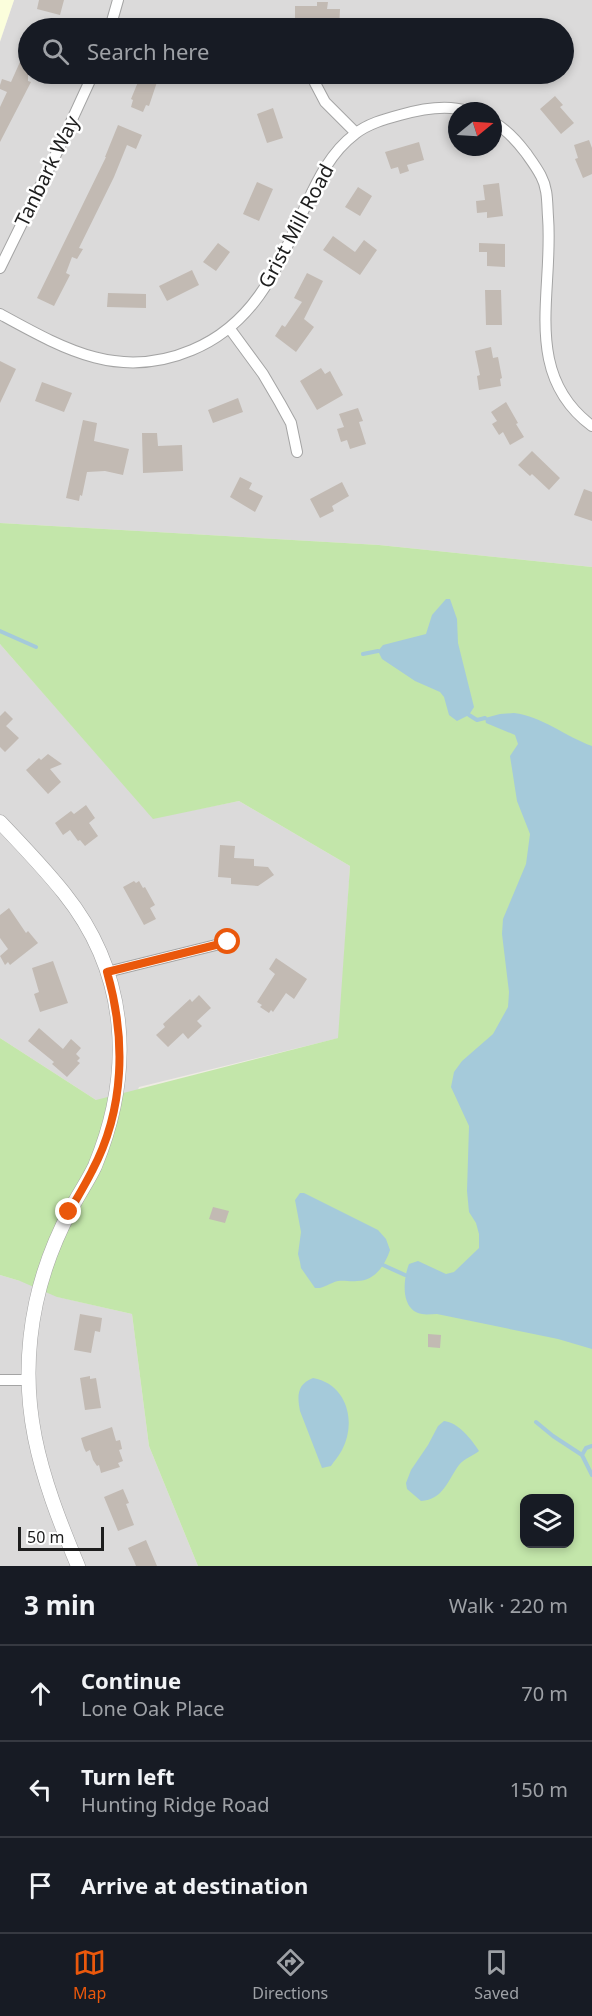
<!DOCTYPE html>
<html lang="en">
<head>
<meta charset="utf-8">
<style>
  body { margin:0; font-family:"Noto Sans",sans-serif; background:#20242c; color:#f1f3f6 }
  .controls { position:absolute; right:18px; bottom:18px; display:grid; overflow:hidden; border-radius:12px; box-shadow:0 3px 9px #0003 }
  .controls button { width:54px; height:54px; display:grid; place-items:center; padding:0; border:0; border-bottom:2px solid #363941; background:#171b24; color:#f1f3f6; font:30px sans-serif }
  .compass { position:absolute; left:448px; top:102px; width:54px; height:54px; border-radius:50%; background:#171b24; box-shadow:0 3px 9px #0003; rotate:72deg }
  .scale { position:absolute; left:18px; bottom:15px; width:86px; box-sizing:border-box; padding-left:6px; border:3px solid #1d1d1d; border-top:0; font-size:16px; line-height:21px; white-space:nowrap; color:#1d1d1d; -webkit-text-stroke:4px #fff; paint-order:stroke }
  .stop { position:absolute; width:18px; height:18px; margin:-14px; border:4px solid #ea580c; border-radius:50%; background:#fff }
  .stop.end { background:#ea580c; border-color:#fff; box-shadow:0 2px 6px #0008 }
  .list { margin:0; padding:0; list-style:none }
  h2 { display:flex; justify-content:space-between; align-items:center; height:78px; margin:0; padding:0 24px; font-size:26px }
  h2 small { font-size:20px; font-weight:400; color:#9ea1a6 }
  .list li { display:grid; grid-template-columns:39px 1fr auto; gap:18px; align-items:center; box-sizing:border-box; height:96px; padding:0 24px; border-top:2px solid #363941 }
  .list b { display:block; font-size:22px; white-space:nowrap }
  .list p { margin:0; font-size:20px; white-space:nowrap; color:#9ea1a6 }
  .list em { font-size:20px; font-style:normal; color:#9ea1a6 }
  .icon { flex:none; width:33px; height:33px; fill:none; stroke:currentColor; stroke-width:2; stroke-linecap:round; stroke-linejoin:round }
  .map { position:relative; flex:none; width:592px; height:1566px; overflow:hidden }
  .search { position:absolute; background:#171b24; box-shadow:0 3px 9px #0003; left:18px; right:18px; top:18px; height:66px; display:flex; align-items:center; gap:15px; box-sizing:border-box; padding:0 21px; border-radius:33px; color:#9ea1a6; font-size:22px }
  .sheet { height:366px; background:#171b24 }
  nav { display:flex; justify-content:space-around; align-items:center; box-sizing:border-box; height:84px; border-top:2px solid #363941; background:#171b24; font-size:16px; color:#9ea1a6 }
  nav a { display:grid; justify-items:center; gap:3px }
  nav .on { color:#ea580c }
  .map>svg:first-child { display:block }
  .residential { fill:#dbdada; fill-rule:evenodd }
  .education { fill:#fbfedc }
  .grass { fill:#c3e6aa; fill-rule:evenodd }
  .water { fill:#a5cada }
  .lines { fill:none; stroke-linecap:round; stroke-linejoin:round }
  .stream { stroke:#a5cada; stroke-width:4 }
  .building { fill:#c2bab3 }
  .minor-casing { stroke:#a4a4a4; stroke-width:12 }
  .tertiary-casing { stroke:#a4a4a4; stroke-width:15 }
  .minor { stroke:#fff; stroke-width:10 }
  .tertiary { stroke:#fff; stroke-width:14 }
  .route { stroke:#ea580c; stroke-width:8 }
  .labels { text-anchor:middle; stroke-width:5; stroke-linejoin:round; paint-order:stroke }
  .street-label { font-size:20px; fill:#1d1d1d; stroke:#fff }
</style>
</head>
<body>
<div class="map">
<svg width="592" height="1566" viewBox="0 0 592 1566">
  <rect width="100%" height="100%" fill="#eeebe3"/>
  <path class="residential" d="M 14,0 L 592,0 L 592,567 L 379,545 L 0,523 L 0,42 ZM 28,28 L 564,28 L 564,74 L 28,74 ZM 457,111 L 493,111 L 493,147 L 457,147 Z
    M 0,644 L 153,818 L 239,801 L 350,866 L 339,1038 L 139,1087 L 58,1297 L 132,1314 L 149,1446 L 198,1566 L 0,1566 L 0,1275 L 20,1281 L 96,1100 L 0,1038 Z"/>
  <path class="education" d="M 0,0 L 14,0 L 0,41 Z"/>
  <path class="grass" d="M 0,523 L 379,545 L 592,567 L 592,1566 L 198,1566 L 149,1446 L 132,1314 L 57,1297 L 20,1281 L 0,1275 L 0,1038 L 96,1100 L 338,1038 L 350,866 L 239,801 L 153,819 L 0,644 ZM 524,1498 L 570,1498 L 570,1544 L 524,1544 Z"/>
  <path class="water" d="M 446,599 L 450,599 L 457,619 L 458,643 L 474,707 L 469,715 L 457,721 L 449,715 L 444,697 L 440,692 L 415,681 L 382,659 L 378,651 L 383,645 L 426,634 L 432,615 Z
    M 514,713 C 542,716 566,737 592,746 L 592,1349 L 558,1339 L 437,1314 C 432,1314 426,1315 422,1314 C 400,1310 403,1279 409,1264 L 418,1261 L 446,1274 L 454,1272 L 479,1248 L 479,1234 L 476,1223 L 469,1212 L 467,1191 L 469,1126 L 451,1087 L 454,1072 L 462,1061 L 493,1034 L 508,1007 L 509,992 L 502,934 L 503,919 L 526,864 L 530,834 L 517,801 L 510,756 L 518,744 L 515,735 L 486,723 L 485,718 L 500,714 Z
    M 300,1193 L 304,1193 L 378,1230 L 386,1239 L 390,1250 C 385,1265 375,1281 357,1281 C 350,1282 345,1280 338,1281 C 329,1283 324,1289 315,1288 L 301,1268 L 300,1262 L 298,1254 L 301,1232 L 295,1200 Z
    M 313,1378 C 347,1384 357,1422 342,1450 C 339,1456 334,1461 331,1466 L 322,1468 L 300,1411 C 297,1396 297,1384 313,1378 Z
    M 444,1421 C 458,1422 472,1440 479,1451 C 473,1456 465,1458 459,1465 C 448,1480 443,1500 421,1501 L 407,1489 L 406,1483 L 411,1470 L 428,1445 L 438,1426 Z"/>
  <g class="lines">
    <path class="stream" d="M 0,631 L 36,647
      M 363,654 L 378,651
      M 469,715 L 477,720 L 485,718
      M 383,1265 L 405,1275
      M 536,1422 L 553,1436 L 582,1455 L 592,1475
      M 582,1455 L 586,1448 L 592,1446"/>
  </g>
  <path class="building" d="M 39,0 L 64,0 L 60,15 L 37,9 Z
    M 317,2 L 328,2 L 327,9 L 340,9 L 339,28 L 295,26 L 295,6 L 317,6 Z
    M 161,18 L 193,24 L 193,28 L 159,28 Z
    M 28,44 L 28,81 L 31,82 L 0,142 L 0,107 L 7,92 L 0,89 L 0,85 L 2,79 L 11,82 Z
    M 147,75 L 158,79 L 149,106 L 146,105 L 143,112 L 131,107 L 133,100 L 131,99 L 138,82 L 143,84 Z
    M 555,96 L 563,105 L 560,107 L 574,123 L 561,134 L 540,109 Z
    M 273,108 L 283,138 L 267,143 L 257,114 Z
    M 118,125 L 142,135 L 136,149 L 127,145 L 114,177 L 79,248 L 83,249 L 77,259 L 72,257 L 66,273 L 70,275 L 54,306 L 37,298 L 106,157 L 105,157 Z
    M 589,140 L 592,148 L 592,174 L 583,178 L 575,159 L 578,158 L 574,145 Z
    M 419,142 L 424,160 L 407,165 L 409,171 L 400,174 L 398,167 L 391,169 L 385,152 Z
    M 257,182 L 273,189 L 259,221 L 243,214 Z
    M 499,183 L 503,216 L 487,218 L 487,212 L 477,213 L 476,201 L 485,200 L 483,185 Z
    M 358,187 L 372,196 L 360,216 L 345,207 Z
    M 333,236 L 355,252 L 364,240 L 377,250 L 360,275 L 323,250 Z
    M 218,243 L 230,252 L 216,271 L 203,262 Z
    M 479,243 L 505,244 L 505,267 L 487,266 L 487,252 L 479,252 Z
    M 192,270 L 199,285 L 167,301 L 159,286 Z
    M 307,273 L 323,281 L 304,319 L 314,327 L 296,352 L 275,336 L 282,325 L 285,327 L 302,302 L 294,298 Z
    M 485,290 L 501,290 L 502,325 L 486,325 Z
    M 108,293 L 146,294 L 146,308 L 107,307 Z
    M 491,347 L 493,358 L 498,357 L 502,378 L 500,379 L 501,386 L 479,390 L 477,376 L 480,375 L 475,351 Z
    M 0,361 L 16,369 L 0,403 Z
    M 321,368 L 325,374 L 330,371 L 343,395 L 317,410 L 300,381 Z
    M 42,382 L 72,393 L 64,412 L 35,401 Z
    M 238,398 L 243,412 L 213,423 L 208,410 Z
    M 506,402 L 518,423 L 516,424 L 524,437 L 510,445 L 503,432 L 499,435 L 492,424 L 497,421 L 491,412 Z
    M 358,408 L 363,421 L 359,422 L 366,444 L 350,449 L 347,440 L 341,442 L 337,429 L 344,427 L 339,414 Z
    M 83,420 L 97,423 L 94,441 L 129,449 L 123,475 L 105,471 L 87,472 L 82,496 L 80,495 L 79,501 L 66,498 Z
    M 142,433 L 157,433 L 158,446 L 182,445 L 183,471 L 143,473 Z
    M 532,451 L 560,478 L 549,490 L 532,474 L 530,476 L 518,465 Z
    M 240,477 L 252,483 L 249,489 L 263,496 L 255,512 L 230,497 Z
    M 342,482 L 349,496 L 332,506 L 334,511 L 320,518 L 310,499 Z
    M 584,489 L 592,492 L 592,521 L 574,515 Z
    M 5,711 L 13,719 L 6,726 L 19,738 L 5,752 L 0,747 L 0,716 Z
    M 48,754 L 62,764 L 50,769 L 61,782 L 48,794 L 26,770 L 39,758 L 41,760 Z
    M 86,805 L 95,818 L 89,823 L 98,836 L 85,846 L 80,840 L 78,841 L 70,830 L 63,835 L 55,823 L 71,811 L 74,814 Z
    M 220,845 L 235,846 L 234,858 L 254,859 L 254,866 L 268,867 L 274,875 L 258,886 L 231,884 L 231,878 L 218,877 Z
    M 134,881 L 136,883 L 139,881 L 143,888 L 145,887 L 155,905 L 150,908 L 156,919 L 144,925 L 123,887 Z
    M 9,908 L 26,933 L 28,931 L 38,943 L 10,965 L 8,962 L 5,965 L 0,956 L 8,949 L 0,938 L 0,915 Z
    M 276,958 L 307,979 L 294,999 L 286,993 L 273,1012 L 271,1010 L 269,1013 L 260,1007 L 262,1005 L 257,1002 L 275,974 L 269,969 Z
    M 53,961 L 68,1003 L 40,1012 L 34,994 L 39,992 L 32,968 Z
    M 199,995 L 211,1008 L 197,1021 L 202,1026 L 188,1039 L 183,1033 L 168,1047 L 156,1035 L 165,1027 L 163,1024 L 190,999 L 192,1002 Z
    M 39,1028 L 63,1049 L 71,1039 L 81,1048 L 76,1054 L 80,1058 L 77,1061 L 80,1063 L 67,1077 L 52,1064 L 54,1062 L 28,1041 Z
    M 213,1207 L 229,1211 L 225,1223 L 209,1219 Z
    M 80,1314 L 102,1318 L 100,1332 L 95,1331 L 91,1353 L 74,1350 Z
    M 428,1334 L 441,1335 L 440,1348 L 428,1347 Z
    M 90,1376 L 90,1379 L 96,1378 L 101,1408 L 85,1410 L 80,1378 Z
    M 112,1427 L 116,1441 L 120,1440 L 122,1449 L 119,1450 L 123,1461 L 118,1463 L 120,1467 L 101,1473 L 99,1465 L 97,1466 L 93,1460 L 90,1450 L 86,1452 L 84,1448 L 81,1438 Z
    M 123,1489 L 129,1503 L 126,1504 L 134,1525 L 118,1531 L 104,1497 Z
    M 146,1540 L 157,1566 L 136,1566 L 134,1561 L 128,1548 Z"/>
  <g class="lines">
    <g class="minor-casing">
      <path id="minor" d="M 110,28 L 118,0
        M 315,83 L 325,102 L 356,133
        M 493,122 C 506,129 517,141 526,153 C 531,160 537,168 541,176 C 548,189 547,203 548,217 C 554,292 521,373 592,426
        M 0,268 L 59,148 L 93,74
        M 0,314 C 64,349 119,381 192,350 C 257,323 279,264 306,205 C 318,179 331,152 355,134 C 367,124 385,119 400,115 C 421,109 446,104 467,111
        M 230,329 L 263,374 L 280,403 L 291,423 L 297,452
        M 107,972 L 228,942
        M 0,1380 L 29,1380"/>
    </g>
    <g class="tertiary-casing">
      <path id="tertiary" d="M 0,822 C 22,845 44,868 64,893 C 129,974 134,1072 95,1166 C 88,1181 78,1195 71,1209 C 55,1239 43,1270 36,1303 C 15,1402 40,1475 78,1566"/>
    </g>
    <use href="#minor" class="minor"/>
    <use href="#tertiary" class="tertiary"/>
  </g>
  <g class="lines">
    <path class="route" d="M 69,1212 C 77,1198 85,1185 92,1171 C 125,1109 126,1038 107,972 L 228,942"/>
  </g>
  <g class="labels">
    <g class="street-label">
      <text transform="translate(47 171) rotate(-64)" y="7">Tanbark Way</text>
      <text transform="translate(296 226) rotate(-62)" y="7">Grist Mill Road</text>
    </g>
  </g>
</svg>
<div class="controls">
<button><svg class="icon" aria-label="layers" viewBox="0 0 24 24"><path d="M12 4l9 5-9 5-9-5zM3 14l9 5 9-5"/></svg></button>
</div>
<svg class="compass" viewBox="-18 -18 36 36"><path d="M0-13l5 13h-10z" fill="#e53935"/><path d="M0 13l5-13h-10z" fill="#9ea1a6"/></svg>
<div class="scale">50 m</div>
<div class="stop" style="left:228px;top:942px"></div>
<div class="stop end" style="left:69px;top:1212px"></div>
<div class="search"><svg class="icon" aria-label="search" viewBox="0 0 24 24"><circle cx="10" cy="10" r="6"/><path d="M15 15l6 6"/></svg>Search here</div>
</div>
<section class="sheet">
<h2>3 min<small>Walk · 220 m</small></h2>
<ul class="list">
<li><svg class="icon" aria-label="ahead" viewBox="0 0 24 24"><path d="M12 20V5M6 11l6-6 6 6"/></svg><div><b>Continue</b><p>Lone Oak Place</p></div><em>70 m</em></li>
<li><svg class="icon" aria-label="left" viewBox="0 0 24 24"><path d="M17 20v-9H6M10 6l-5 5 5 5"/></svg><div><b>Turn left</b><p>Hunting Ridge Road</p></div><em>150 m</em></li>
<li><svg class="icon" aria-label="arrive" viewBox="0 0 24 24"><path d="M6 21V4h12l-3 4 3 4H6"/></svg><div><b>Arrive at destination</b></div></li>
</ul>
</section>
<nav>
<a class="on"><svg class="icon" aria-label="map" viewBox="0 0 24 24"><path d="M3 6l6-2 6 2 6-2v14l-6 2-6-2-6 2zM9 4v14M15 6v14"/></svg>Map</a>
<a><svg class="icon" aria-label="directions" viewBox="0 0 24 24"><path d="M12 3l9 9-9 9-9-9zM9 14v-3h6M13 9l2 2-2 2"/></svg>Directions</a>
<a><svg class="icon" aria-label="saved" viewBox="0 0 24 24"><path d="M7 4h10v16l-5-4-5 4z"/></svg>Saved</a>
</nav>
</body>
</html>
